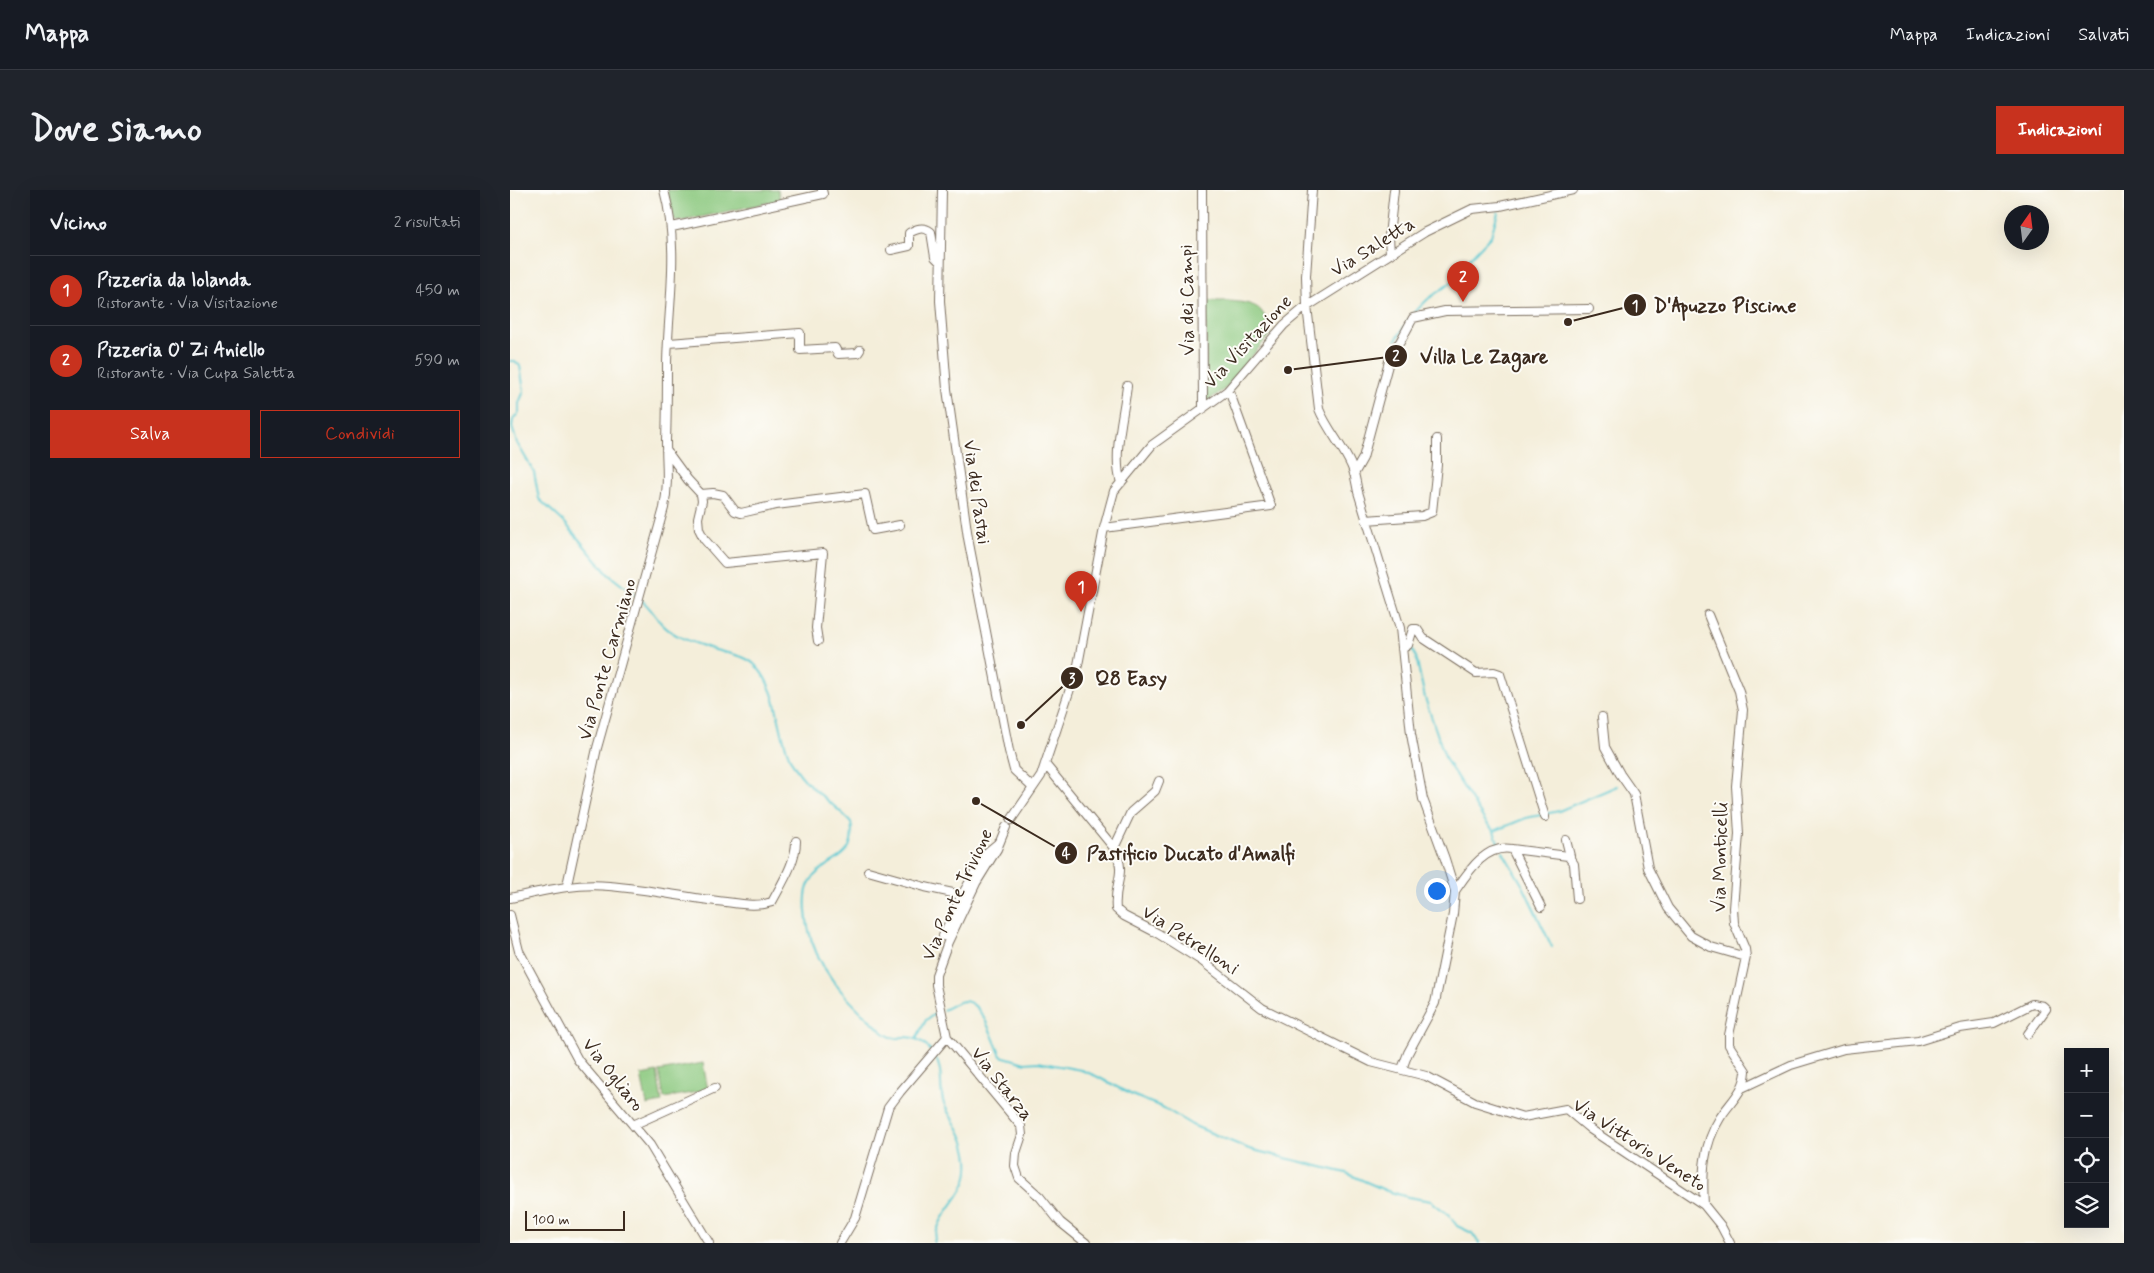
<!DOCTYPE html>
<html lang="it">
<head>
<meta charset="utf-8">
<style>
  body { margin:0; font-family:Mynerve,sans-serif; background:#20242c; color:#f1f3f6 }
  .controls { position:absolute; right:15px; bottom:15px; display:grid; overflow:hidden; border-radius:0px; box-shadow:0 5px 20px #0002 }
  .controls button { width:45px; height:45px; display:grid; place-items:center; padding:0; border:0; border-bottom:1px solid #363941; background:#171b24; color:#f1f3f6; font:25px sans-serif }
  .compass { position:absolute; left:1494px; top:15px; width:45px; height:45px; border-radius:50%; background:#171b24; box-shadow:0 5px 20px #0002; rotate:14deg }
  .scale { position:absolute; left:15px; bottom:12px; width:100px; box-sizing:border-box; padding-left:5px; border:2px solid #3b2a1e; border-top:0; font-size:14px; line-height:18px; white-space:nowrap; color:#3b2a1e; -webkit-text-stroke:4px #fdfcf7; paint-order:stroke }
  .you { position:absolute; left:926px; top:700px; width:18px; height:18px; margin:-12px; border:4px solid #fff; border-radius:50%; background:#1a73e8; box-shadow:0 0 0 8px #1a73e833 }
  .badge { display:grid; place-items:center; width:32px; height:32px; border-radius:50%; background:#c8321e; color:#fff; font-size:16px; font-weight:700 }
  .pin { position:absolute; translate:-50% -41px; filter:drop-shadow(0 1px 2px #0008) }
  .pin::after { content:''; position:absolute; top:26px; width:18px; height:15px; background:inherit; clip-path:polygon(0 0,100% 0,50% 100%) }
  .list { margin:0; padding:0; list-style:none }
  h2 { display:flex; justify-content:space-between; align-items:center; height:65px; margin:0; padding:0 20px; font-size:21px }
  h2 small { font-size:16px; font-weight:400; color:#9ea1a6 }
  .list li { display:grid; grid-template-columns:32px 1fr auto; gap:15px; align-items:center; box-sizing:border-box; height:70px; padding:0 20px; border-top:1px solid #363941 }
  .list b { display:block; font-size:19px; white-space:nowrap }
  .list p { margin:0; font-size:16px; white-space:nowrap; color:#9ea1a6 }
  .list em { font-size:16px; font-style:normal; color:#9ea1a6 }
  .actions { display:flex; gap:10px; padding:15px 20px }
  .actions a { flex:1; padding:11px 0; border:1px solid #c8321e; border-radius:0px; text-align:center; font-size:18px; color:#c8321e }
  .actions .main { background:#c8321e; color:#fff }
  .icon { flex:none; width:28px; height:28px; fill:none; stroke:currentColor; stroke-width:2; stroke-linecap:round; stroke-linejoin:round }
  .map { position:relative; flex:none; width:1614px; height:1053px; overflow:hidden; border-radius:0px }
  header { display:flex; align-items:center; gap:30px; box-sizing:border-box; height:70px; padding:0 25px; background:#171b24; border-bottom:1px solid #363941 }
  header strong { font-size:24px }
  nav { display:flex; gap:28px; margin-inline-start:auto; font-size:18px }
  .intro { display:flex; align-items:center; justify-content:space-between; box-sizing:border-box; height:120px; padding:0 30px }
  h1 { margin:0; font-size:35px }
  .button { padding:12px 22px; border-radius:0px; background:#c8321e; color:#fff; font-size:18px; font-weight:700 }
  main { display:flex; gap:30px; padding:0 30px }
  aside { flex:1; background:#171b24; border-radius:0px; box-shadow:0 5px 20px #0002 }
  .map>svg:first-child { display:block }
  .green { fill:#8ac87e; stroke:#62794e }
  .lines { fill:none; stroke-linecap:round; stroke-linejoin:round }
  .stream { stroke:#5bc8d1; stroke-width:2 }
  .minor-casing { stroke:#7c6f60; stroke-width:10 }
  .minor { stroke:#fff; stroke-width:8 }
  .labels { text-anchor:middle; stroke-width:4; stroke-linejoin:round; paint-order:stroke }
  .street-label { font-size:19px; fill:#3b2a1e; stroke:#fdfcf7 }
  .leader { fill:none; stroke:#3b2a1e; stroke-width:2 }
  .callout-dot { fill:#3b2a1e; stroke:#fdfcf7; stroke-width:2 }
  .mark-label { font-size:15px; text-anchor:middle; font-weight:bold; fill:#fff }
  .callout-label { font-size:20px; text-anchor:middle; font-weight:bold; fill:#3b2a1e; stroke:#fdfcf7; stroke-width:4; stroke-linejoin:round; paint-order:stroke }
</style>
</head>
<body>
<header>
<strong>Mappa</strong>
<nav><a>Mappa</a><a>Indicazioni</a><a>Salvati</a></nav>
</header>
<div class="intro"><h1>Dove siamo</h1><a class="button">Indicazioni</a></div>
<main>
<aside>
<h2>Vicino<small>2 risultati</small></h2>
<ul class="list">
<li><span class="badge">1</span><div><b>Pizzeria da Iolanda</b><p>Ristorante · Via Visitazione</p></div><em>450 m</em></li>
<li><span class="badge">2</span><div><b>Pizzeria O' Zi Aniello</b><p>Ristorante · Via Cupa Saletta</p></div><em>590 m</em></li>
</ul>
<div class="actions"><a class="main">Salva</a><a>Condividi</a></div>
</aside>
<div class="map">
<svg width="1614" height="1053" viewBox="0 0 1614 1053">
  <rect width="100%" height="100%" fill="#fdfcf7"/>
  <filter id="ink" filterUnits="userSpaceOnUse"><feTurbulence type="fractalNoise" baseFrequency=".02" numOctaves="2"/><feDisplacementMap in="SourceGraphic" scale="10" xChannelSelector="R" yChannelSelector="G"/><feConvolveMatrix kernelMatrix="1 2 1 2 8 2 1 2 1" color-interpolation-filters="sRGB"/></filter>
  <filter id="wash" filterUnits="userSpaceOnUse"><feTurbulence type="fractalNoise" baseFrequency=".0096" numOctaves="4" result="noise"/><feDisplacementMap in="SourceGraphic" scale="20" xChannelSelector="R" yChannelSelector="G"/><feGaussianBlur stdDeviation="1.12" result="paint"/><feColorMatrix in="noise" values="0 0 0 0 0 0 0 0 0 0 0 0 0 0 0 0 0 1.4 0 .05"/><feComposite in="paint" operator="in"/></filter>
  <g filter="url(#wash)">
    <rect width="100%" height="100%" fill="#f4eeda"/>
    <path class="green" d="M 157,0 L 268,0 L 270,10 L 168,32 L 164,29 Z
      M 696,111 C 710,111 744,109 752,122 C 757,128 757,137 761,143 L 716,198 L 696,212 Z
      M 193,873 L 198,900 L 154,908 L 149,881 Z
      M 147,882 L 152,912 L 137,915 L 131,885 Z"/>
    <g class="lines">
      <path class="stream" d="M 902,125 L 918,109 L 946,89 L 957,71 L 981,46 L 988,22
        M 886,150 L 899,129
        M 0,171 L 5,171 L 10,176 L 14,201 L 9,213 L 9,222 L 3,230 L 2,237 L 7,253 L 24,282 L 29,309 L 55,333 L 98,384 L 127,407
        M 131,410 C 141,417 145,428 154,436 C 166,448 186,453 202,459 C 217,464 236,464 247,477 C 269,502 267,537 279,566 C 292,596 320,609 341,632 C 348,675 314,666 300,692 C 293,704 296,724 298,737 C 306,777 334,807 363,833 C 370,839 376,847 385,848 C 388,849 389,848 392,847 C 404,846 415,852 421,861
        M 900,457 L 906,467 L 915,508 L 936,570 L 975,631 L 984,641 L 990,658
        M 1035,624 L 1049,621 L 1107,596
        M 984,641 L 1016,628 L 1031,625
        M 993,662 L 1013,696 L 1042,757
        M 433,820 C 440,817 448,811 455,811 C 473,813 484,852 491,866 L 515,873 L 528,872 L 571,880 L 586,886 L 622,905 L 654,918 L 682,935 L 739,959 L 836,983 L 877,1001 L 898,1007 L 921,1011 L 939,1025 L 947,1036 L 962,1043 L 969,1053
        M 406,849 L 416,830 L 429,821
        M 424,865 C 435,882 428,897 434,914 C 440,928 451,939 455,955 C 470,1005 430,1010 424,1053"/>
    </g>
  </g>
  <g filter="url(#ink)">
    <g class="lines">
      <g class="minor-casing">
        <path id="minor" d="M 432,0 L 430,111 L 437,199 L 458,348 L 499,561 L 504,580 L 522,597
          M 692,0 L 693,219
          M 802,0 L 796,86 L 797,116 L 809,219 C 817,239 832,255 841,275 C 845,283 846,293 848,302 L 890,438 L 901,544 L 913,609 L 935,669 L 945,701 L 943,724 L 925,813 L 898,863 L 892,879
          M 162,37 L 313,4 L 312,0
          M 381,60 L 399,56 L 399,43 C 406,39 413,36 421,42 L 425,67 L 430,72
          M 880,64 L 879,46 L 884,0
          M 159,153 L 290,143 L 290,160 L 325,158 L 328,164 L 348,163 L 350,160
          M 156,260 L 178,290 L 191,304 L 192,311 L 188,328 L 189,339 L 194,349 L 215,373 L 313,363 L 306,438 L 308,451
          M 844,284 L 853,268 L 882,160 L 890,152 L 903,128 L 935,121 L 1079,119
          M 611,293 C 602,265 614,224 617,196
          M 191,304 L 203,303 L 213,305 L 225,321 L 231,323 L 266,315 L 355,304 L 363,340 L 390,335
          M 856,330 L 912,326 L 922,322 L 927,275 L 927,249
          M 594,338 L 761,316 L 721,206 L 717,201
          M 892,459 L 898,455 L 903,439 L 907,439 L 913,448 L 966,483 L 984,482 L 990,484 L 1035,627
          M 1092,527 L 1095,557 L 1110,584 L 1124,604 L 1138,678 L 1158,718 L 1181,746 L 1201,757 L 1236,767
          M 535,574 L 604,658 C 618,685 603,692 606,719 L 614,726 L 647,743 L 692,771 L 752,818 L 861,872 L 916,886 L 965,912 L 1013,927 L 1056,919 L 1080,939 L 1194,1015 L 1211,1036 L 1220,1053
          M 501,630 L 531,586 L 568,475 L 594,338 L 604,301 L 642,255 L 717,201 L 774,135 L 793,119 L 915,42 L 962,19 L 990,16 L 1063,0
          M 496,637 L 487,659 L 466,693 L 438,752 L 426,785 L 426,795 L 437,847 L 511,936 L 512,945 L 506,963 L 505,976 L 509,988 L 530,1007 L 550,1032 L 576,1053
          M 1056,650 L 1060,666 L 1058,666
          M 604,658 L 621,622 L 645,601 L 649,591
          M 1002,659 L 1058,666
          M 1058,666 L 1064,674 L 1067,709
          M 358,681 L 415,697 L 452,705 L 476,663 L 487,654
          M 57,695 L 87,558 L 154,318 C 159,293 156,275 156,250 C 157,225 157,199 157,174 C 158,115 170,59 154,0
          M 945,701 C 958,682 975,654 1002,659 L 1031,717
          M 0,708 C 34,701 63,693 99,696 C 138,699 177,708 216,712 C 231,714 248,717 262,712 C 272,693 286,672 286,651
          M 0,725 L 9,761 L 68,870 L 140,955 L 199,1053
          M 433,746 L 452,705
          M 1232,898 L 1281,875 L 1334,859 L 1408,851 L 1450,838 L 1484,833 L 1522,814 L 1533,816 L 1536,819 L 1518,844
          M 123,935 L 205,898
          M 1194,1015 C 1192,984 1193,955 1210,928 C 1220,912 1235,901 1236,881 L 1219,855 L 1219,845 L 1236,767 L 1235,759 L 1224,733 L 1223,718 L 1229,644 L 1226,596 L 1233,520 L 1229,501 L 1198,425
          M 330,1053 L 345,1028 L 378,918 L 390,902 L 437,847"/>
      </g>
      <use href="#minor" class="minor"/>
    </g>
  </g>
  <g class="labels">
    <g class="street-label">
      <text transform="translate(862 56) rotate(-32)" y="7">Via Saletta</text>
      <text transform="translate(676 110) rotate(-91)" y="7">Via dei Campi</text>
      <text transform="translate(737 151) rotate(-47)" y="7">Via Visitazione</text>
      <text transform="translate(468 302) rotate(82)" y="7">Via dei Pastai</text>
      <text transform="translate(96 469) rotate(-74)" y="7">Via Ponte Carmiano</text>
      <text transform="translate(1209 667) rotate(-89)" y="7">Via Monticelli</text>
      <text transform="translate(446 704) rotate(-65)" y="7">Via Ponte Trivione</text>
      <text transform="translate(681 749) rotate(33)" y="7">Via Petrelloni</text>
      <text transform="translate(104 884) rotate(52)" y="7">Via Ogliaro</text>
      <text transform="translate(493 893) rotate(52)" y="7">Via Starza</text>
      <text transform="translate(1130 954) rotate(33)" y="7">Via Vittorio Veneto</text>
    </g>
  </g>
  <path class="leader" d="M1058 132L1125 115M778 180L886 166M511 535L562 488M466 611L556 663"/>
  <g class="callout-dot">
    <circle cx="1058" cy="132" r="5"/>
    <circle cx="778" cy="180" r="5"/>
    <circle cx="511" cy="535" r="5"/>
    <circle cx="466" cy="611" r="5"/>
    <circle cx="1125" cy="115" r="12"/>
    <circle cx="886" cy="166" r="12"/>
    <circle cx="562" cy="488" r="12"/>
    <circle cx="556" cy="663" r="12"/>
  </g>
  <g class="mark-label">
    <text x="1125" y="121">1</text>
    <text x="886" y="171">2</text>
    <text x="562" y="494">3</text>
    <text x="556" y="668">4</text>
  </g>
  <g class="callout-label">
    <text x="1215" y="122">D'Apuzzo Piscine</text>
    <text x="974" y="173">Villa Le Zagare</text>
    <text x="621" y="495">Q8 Easy</text>
    <text x="681" y="670">Pastificio Ducato d'Amalfi</text>
  </g>
</svg>
<div class="controls">
<button>+</button>
<button>−</button>
<button><svg class="icon" aria-label="locate" viewBox="0 0 24 24"><circle cx="12" cy="12" r="6"/><path d="M12 2v4M12 18v4M2 12h4M18 12h4"/></svg></button>
<button><svg class="icon" aria-label="layers" viewBox="0 0 24 24"><path d="M12 4l9 5-9 5-9-5zM3 14l9 5 9-5"/></svg></button>
</div>
<svg class="compass" viewBox="-18 -18 36 36"><path d="M0-13l5 13h-10z" fill="#e53935"/><path d="M0 13l5-13h-10z" fill="#9ea1a6"/></svg>
<div class="scale">100 m</div>
<div class="you"></div>
<div class="pin badge" style="left:571px;top:422px">1</div>
<div class="pin badge" style="left:953px;top:112px">2</div>
</div>
</main>
</body>
</html>
